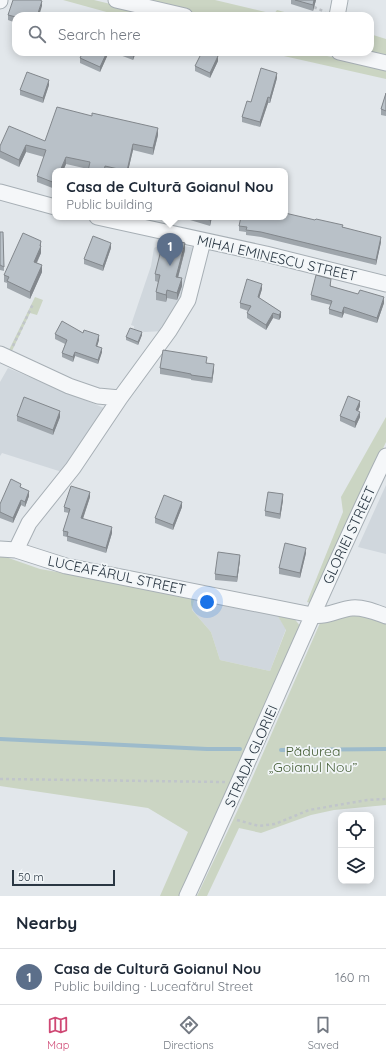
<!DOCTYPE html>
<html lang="en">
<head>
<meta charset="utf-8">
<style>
  body { margin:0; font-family:Quicksand,sans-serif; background:#f2f2f3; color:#1f2937 }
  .controls { position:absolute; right:12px; bottom:12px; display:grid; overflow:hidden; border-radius:8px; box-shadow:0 2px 10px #0003 }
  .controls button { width:36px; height:36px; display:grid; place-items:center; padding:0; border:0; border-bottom:1px solid #e0e1e3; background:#fff; color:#1f2937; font:20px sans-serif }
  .scale { position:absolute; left:12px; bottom:10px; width:103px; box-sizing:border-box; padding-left:4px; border:2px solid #2a3743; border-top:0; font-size:11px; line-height:14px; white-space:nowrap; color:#2a3743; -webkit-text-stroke:3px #f2f6f8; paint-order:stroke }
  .you { position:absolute; left:207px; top:602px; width:14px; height:14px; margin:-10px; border:3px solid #fff; border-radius:50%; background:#1a73e8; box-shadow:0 0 0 6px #1a73e833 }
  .badge { display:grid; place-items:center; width:26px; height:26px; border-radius:50%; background:#cf4874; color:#fff; font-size:13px; font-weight:700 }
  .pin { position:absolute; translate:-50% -33px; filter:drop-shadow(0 1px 2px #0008) }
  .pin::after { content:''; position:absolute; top:21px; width:14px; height:12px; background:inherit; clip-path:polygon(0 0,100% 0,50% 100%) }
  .popup { position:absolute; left:52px; top:168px; width:236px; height:52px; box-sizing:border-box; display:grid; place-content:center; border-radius:8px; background:#fff; filter:drop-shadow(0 1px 3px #0005); font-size:13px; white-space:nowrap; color:#747a83 }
  .popup b { font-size:15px; color:#1f2937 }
  .popup::after { content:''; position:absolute; left:50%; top:100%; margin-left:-8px; border:8px solid transparent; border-top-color:#fff }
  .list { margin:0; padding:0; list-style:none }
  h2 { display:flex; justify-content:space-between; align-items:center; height:52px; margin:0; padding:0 16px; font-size:17px }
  h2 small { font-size:13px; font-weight:400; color:#747a83 }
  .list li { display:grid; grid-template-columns:26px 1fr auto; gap:12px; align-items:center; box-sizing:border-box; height:56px; padding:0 16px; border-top:1px solid #e0e1e3 }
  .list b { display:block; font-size:15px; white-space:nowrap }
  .list p { margin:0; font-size:13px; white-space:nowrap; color:#747a83 }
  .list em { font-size:13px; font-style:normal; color:#747a83 }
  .icon { flex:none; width:22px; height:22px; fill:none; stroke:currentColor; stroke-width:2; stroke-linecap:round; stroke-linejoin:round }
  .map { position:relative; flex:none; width:386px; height:896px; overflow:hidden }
  .search { position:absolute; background:#fff; box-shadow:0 2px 10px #0003; left:12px; right:12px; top:12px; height:44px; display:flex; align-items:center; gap:10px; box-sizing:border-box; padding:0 14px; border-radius:12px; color:#747a83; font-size:15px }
  .sheet { height:108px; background:#fff }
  nav { display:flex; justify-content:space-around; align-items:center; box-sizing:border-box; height:56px; border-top:1px solid #e0e1e3; background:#fff; font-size:11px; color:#747a83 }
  nav a { display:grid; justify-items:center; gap:2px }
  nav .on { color:#cf4874 }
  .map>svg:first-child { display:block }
  .built { fill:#d0d7dd }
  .green { fill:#cbd5c3 }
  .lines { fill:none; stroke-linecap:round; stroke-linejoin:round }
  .stream { stroke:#9dbbcb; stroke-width:4 }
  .minor-casing { stroke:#a7afb5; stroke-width:17 }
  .path { stroke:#c0c5ca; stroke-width:2.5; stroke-dasharray:3 3; stroke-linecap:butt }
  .minor { stroke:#f5f7f9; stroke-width:15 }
  .wall { fill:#9fa6ac }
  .shaded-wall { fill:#82878c }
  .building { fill:#b9c1c8; stroke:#82878c }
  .labels { text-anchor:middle; stroke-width:3.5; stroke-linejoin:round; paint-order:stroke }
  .street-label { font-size:14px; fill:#2a3743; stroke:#f2f6f8 }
  .park-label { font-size:14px; fill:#465f37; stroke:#f2f6f8 }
</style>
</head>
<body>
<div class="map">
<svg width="386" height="896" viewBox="0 0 386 896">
  <rect width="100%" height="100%" fill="#e2e7eb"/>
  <path class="built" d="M 164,243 L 197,248 L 184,298 L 165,331 L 144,332 L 134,329 L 134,326 L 131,325 L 151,266 L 154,248 Z
    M 8,368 L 104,408 L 62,472 L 2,453 L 0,456 L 0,382 Z
    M 386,485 L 386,554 L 358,547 Z
    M 195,596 L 276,613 L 286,629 L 270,671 L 220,660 L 211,632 L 192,610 Z"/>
  <path class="green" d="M 63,0 L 94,0 L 160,16 L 121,16 Z
    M 143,0 L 215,0 L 274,14 L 277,10 L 299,16 L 209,16 Z
    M 370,34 L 386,39 L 386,59 L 370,52 Z
    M 266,52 L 309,52 L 386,69 L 386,79 Z
    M 35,297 L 43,300 L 37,315 L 30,313 L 11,353 L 9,350 Z
    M 386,417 L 386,442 L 310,603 L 307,602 L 343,512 L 341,497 Z
    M 0,555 L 40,569 L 195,596 L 192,610 L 211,632 L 220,660 L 270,671 L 286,630 L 276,613 L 293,617 L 301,627 L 179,896 L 160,896 L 188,832 L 148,808 L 0,786 Z
    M 361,614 L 386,621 L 386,805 L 334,810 L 311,815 L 261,833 L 239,828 L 207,896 L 197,896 L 243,799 L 320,623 Z"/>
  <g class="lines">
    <path class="stream" d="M 0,739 L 207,749 L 240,749
      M 281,750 L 386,749"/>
    <g class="minor-casing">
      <path id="minor" d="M 116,0 L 185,16
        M 0,1 L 0,0
        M 337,16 L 340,0
        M 339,52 L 386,63
        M 0,192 L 55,207
        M 97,217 L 266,254 L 386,284
        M 0,354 L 69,386 L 98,396 L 120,398
        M 0,549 L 16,550 L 66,566 L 312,615 C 326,618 339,609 352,608 C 364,607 375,612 386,616
        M 16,550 L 29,523 L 73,468 L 120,398 L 169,331 L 188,300 L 203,241
        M 187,896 C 255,750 316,601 386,456"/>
    </g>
    <path class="path" d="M 314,7 L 325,12
      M 13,346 L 33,304
      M 0,779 L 225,782
      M 237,820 L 259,826 L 275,824 L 309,810 L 368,800 L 386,799"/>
    <use href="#minor" class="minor"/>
  </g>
  <path class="wall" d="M 291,0 L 316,0 L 313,11 L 291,4 Z
    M 42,6 L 16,16 L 16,23 L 8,20 L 8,15 Z
    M 83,52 L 109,52 L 100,72 L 80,63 L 80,58 Z
    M 112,52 L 136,52 L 133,60 Z
    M 218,61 L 210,78 L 195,71 L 195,66 Z
    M 277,78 L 270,103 L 268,103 L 260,127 L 242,122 L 242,117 L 251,102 Z
    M 49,85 L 43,103 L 20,95 L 20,90 Z
    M 386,93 L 386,116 L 381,115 L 381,109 Z
    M 158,135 L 153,155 L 133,150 L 128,171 L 88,171 L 88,169 L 66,164 L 63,171 L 55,171 L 55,189 L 37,182 L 37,176 L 44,157 L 26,152 L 19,167 L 0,158 L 0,146 L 45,141 Z
    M 190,217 L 212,217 L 210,226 L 190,220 Z
    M 239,226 L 343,227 L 381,242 L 376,265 L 261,237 L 246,235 L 246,232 L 239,231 Z
    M 0,232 L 3,232 L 4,271 L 0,270 Z
    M 41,241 L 41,253 L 37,263 L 42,272 L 30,299 L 7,288 L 7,283 L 4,282 L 4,275 Z
    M 111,248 L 103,271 L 84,264 L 84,259 Z
    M 185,250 L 178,278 L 182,286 L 177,300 L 167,298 L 166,302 L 156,300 L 156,292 L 158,282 L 155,281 L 155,274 Z
    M 331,284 L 331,286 L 384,303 L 377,323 L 344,313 L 342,318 L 329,314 L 329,309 L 331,305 L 311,300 L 311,295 Z
    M 262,289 L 259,298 L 281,312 L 281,317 L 279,320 L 273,318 L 266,330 L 247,318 L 247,313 L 248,311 L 240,308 L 240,303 Z
    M 83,333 L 99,340 L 97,346 L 102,352 L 98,364 L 75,356 L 73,362 L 62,357 L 62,353 L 65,344 L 55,339 L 55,334 Z
    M 142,335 L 138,345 L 126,340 L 126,337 Z
    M 207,363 L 214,369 L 212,383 L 191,380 L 191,379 L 160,374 L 160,368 Z
    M 360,406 L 358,411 L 360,417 L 355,428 L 340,421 L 340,416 Z
    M 17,416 L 60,417 L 53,435 L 17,421 Z
    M 21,487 L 29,496 L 25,507 L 21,505 L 13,523 L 0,518 L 0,504 Z
    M 90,497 L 83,519 L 112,533 L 106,553 L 67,541 L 67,537 L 63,536 L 63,531 L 69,513 L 64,512 L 64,507 Z
    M 283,500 L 280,519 L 265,516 L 265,511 Z
    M 182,507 L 173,530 L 155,523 L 155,518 Z
    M 306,553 L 300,578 L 279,574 L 279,568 Z
    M 240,560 L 237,582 L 215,580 L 215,574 Z"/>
  <path class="shaded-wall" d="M 314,0 L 316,0 L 313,11 L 313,5 Z
    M 42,1 L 42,6 L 39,16 L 37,16 Z
    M 107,52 L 109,52 L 100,72 L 100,67 Z
    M 134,52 L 136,52 L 133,60 L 133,55 Z
    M 218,56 L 218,61 L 210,78 L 210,73 Z
    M 277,73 L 277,78 L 270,103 L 270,98 Z
    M 49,80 L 49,85 L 43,103 L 43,98 Z
    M 268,97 L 268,103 L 260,127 L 260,122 Z
    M 158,128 L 158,135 L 153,155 L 153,148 Z
    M 133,144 L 133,150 L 128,171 L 127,171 Z
    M 26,145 L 26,152 L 19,167 L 19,160 Z
    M 66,157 L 66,164 L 63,171 L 60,171 Z
    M 211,217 L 212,217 L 210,226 L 210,220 Z
    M 381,237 L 381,242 L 376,265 L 376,260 Z
    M 41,241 L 41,253 L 34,268 L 34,262 Z
    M 111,243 L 111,248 L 103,271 L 103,266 Z
    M 185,243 L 185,250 L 176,285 L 176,277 Z
    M 42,265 L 42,272 L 30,299 L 30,292 Z
    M 182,278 L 182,286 L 177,300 L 177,293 Z
    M 262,284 L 262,289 L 258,302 L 258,297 Z
    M 167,290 L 167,298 L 166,302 L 166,295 Z
    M 384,297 L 384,303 L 377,323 L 377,318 Z
    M 344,307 L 344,313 L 342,318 L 342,313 Z
    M 281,312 L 281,317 L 279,320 L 279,315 Z
    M 273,313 L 273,318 L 266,330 L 266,325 Z
    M 142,332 L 142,335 L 138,345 L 138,342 Z
    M 99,335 L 99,340 L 96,350 L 96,346 Z
    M 102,348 L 102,352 L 98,364 L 98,360 Z
    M 75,352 L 75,356 L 73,362 L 73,357 Z
    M 214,364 L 214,369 L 212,383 L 212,378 Z
    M 360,401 L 360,406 L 356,416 L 356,410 Z
    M 60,411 L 60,417 L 53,435 L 53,430 Z
    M 360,412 L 360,417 L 355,428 L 355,422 Z
    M 29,491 L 29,496 L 25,507 L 25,502 Z
    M 90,492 L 90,497 L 81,524 L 81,518 Z
    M 283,494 L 283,500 L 280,519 L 280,514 Z
    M 21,500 L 21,505 L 13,523 L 13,518 Z
    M 182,502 L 182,507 L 173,530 L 173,525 Z
    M 112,527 L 112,533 L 106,553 L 106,548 Z
    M 306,548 L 306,553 L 300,578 L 300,573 Z
    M 240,555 L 240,560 L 237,582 L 237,577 Z"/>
  <path class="building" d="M 13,0 L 40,0 L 42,1 L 37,16 L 16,16 L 16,17 L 8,15 Z
    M 295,0 L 314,0 L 313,5 Z
    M 83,52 L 107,52 L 100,67 L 80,58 Z
    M 125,52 L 134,52 L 133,55 Z
    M 202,52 L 210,52 L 218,56 L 210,73 L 195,66 Z
    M 261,68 L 277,73 L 270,98 L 268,97 L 260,122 L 242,117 L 247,101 L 251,102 Z
    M 27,72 L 49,80 L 43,98 L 20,90 Z
    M 386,93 L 386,111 L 381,109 Z
    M 57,107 L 92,116 L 92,113 L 158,128 L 153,148 L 133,144 L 127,171 L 105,166 L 104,171 L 88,171 L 90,162 L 66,157 L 60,171 L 55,171 L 55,183 L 37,176 L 46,150 L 26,145 L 19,160 L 0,151 L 0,146 L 9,126 L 45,141 Z
    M 285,213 L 315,220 L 316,219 L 343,225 L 342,227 L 381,237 L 376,260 L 261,232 L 246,230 L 247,227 L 239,226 L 241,217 L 285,217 Z
    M 197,217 L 211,217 L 210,220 Z
    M 0,232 L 3,232 L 4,267 L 0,265 Z
    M 23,233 L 41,241 L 40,246 L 41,246 L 34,262 L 42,265 L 30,292 L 7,281 L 9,277 L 4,275 Z
    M 93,236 L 111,243 L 103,266 L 84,259 Z
    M 164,238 L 185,243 L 176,277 L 182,278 L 177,293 L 167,290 L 166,295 L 156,292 L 160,275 L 155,274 Z
    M 316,275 L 331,279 L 330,286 L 358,294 L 360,290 L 384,297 L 377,318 L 344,307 L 342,313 L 329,309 L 332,301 L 311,295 Z
    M 247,279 L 262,284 L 258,297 L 281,312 L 279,315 L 273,313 L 266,325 L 247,313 L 251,306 L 240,303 Z
    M 62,321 L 83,333 L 84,330 L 99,335 L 96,346 L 102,348 L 98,360 L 75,352 L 73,357 L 62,353 L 67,340 L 55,334 Z
    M 130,328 L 142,332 L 138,342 L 126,337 Z
    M 163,350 L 207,357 L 206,363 L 214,364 L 212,378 L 191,375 L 191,374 L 160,368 Z
    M 348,396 L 360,401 L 356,410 L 360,412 L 355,422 L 340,416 Z
    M 24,397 L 60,411 L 53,430 L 17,416 Z
    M 11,479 L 21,484 L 20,487 L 29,491 L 25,502 L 21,500 L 13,518 L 0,512 L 0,504 Z
    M 71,486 L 90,492 L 81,518 L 112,527 L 106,548 L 67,536 L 68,532 L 63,531 L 70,509 L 64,507 Z
    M 268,492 L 283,494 L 280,514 L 265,511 Z
    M 164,495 L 182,502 L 173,525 L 155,518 Z
    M 285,543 L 306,548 L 300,573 L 279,568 Z
    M 218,552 L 240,555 L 237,577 L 215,574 Z"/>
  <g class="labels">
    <g class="street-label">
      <text transform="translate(277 258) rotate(13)" y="5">MIHAI EMINESCU STREET</text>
      <text transform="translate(349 535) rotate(-65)" y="5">GLORIEI STREET</text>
      <text transform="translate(117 575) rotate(12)" y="5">LUCEAFĂRUL STREET</text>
      <text transform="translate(251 756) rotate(-66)" y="5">STRADA GLORIEI</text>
    </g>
    <g class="park-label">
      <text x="313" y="756">Pădurea<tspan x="313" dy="16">„Goianul Nou”</tspan></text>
    </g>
  </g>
</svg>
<div class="controls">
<button><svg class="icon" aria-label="locate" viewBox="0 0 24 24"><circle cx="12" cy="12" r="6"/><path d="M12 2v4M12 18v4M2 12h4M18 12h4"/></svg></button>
<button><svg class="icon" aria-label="layers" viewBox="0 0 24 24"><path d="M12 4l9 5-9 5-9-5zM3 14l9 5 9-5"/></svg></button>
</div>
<div class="scale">50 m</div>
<div class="you"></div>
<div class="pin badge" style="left:170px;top:266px;background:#5c6f8a">1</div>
<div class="popup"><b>Casa de Cultură Goianul Nou</b>Public building</div>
<div class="search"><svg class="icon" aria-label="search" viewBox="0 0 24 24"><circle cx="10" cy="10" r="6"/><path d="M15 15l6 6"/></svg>Search here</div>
</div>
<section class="sheet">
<h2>Nearby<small></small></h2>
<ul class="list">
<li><span class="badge" style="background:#5c6f8a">1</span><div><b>Casa de Cultură Goianul Nou</b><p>Public building · Luceafărul Street</p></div><em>160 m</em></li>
</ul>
</section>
<nav>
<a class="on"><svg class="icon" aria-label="map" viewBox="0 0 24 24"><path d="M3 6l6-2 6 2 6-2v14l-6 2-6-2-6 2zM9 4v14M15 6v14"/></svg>Map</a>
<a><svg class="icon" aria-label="directions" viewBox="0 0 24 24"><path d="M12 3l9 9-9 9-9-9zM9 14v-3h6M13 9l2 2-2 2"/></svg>Directions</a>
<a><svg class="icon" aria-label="saved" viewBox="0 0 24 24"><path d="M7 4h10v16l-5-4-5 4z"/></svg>Saved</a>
</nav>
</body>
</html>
